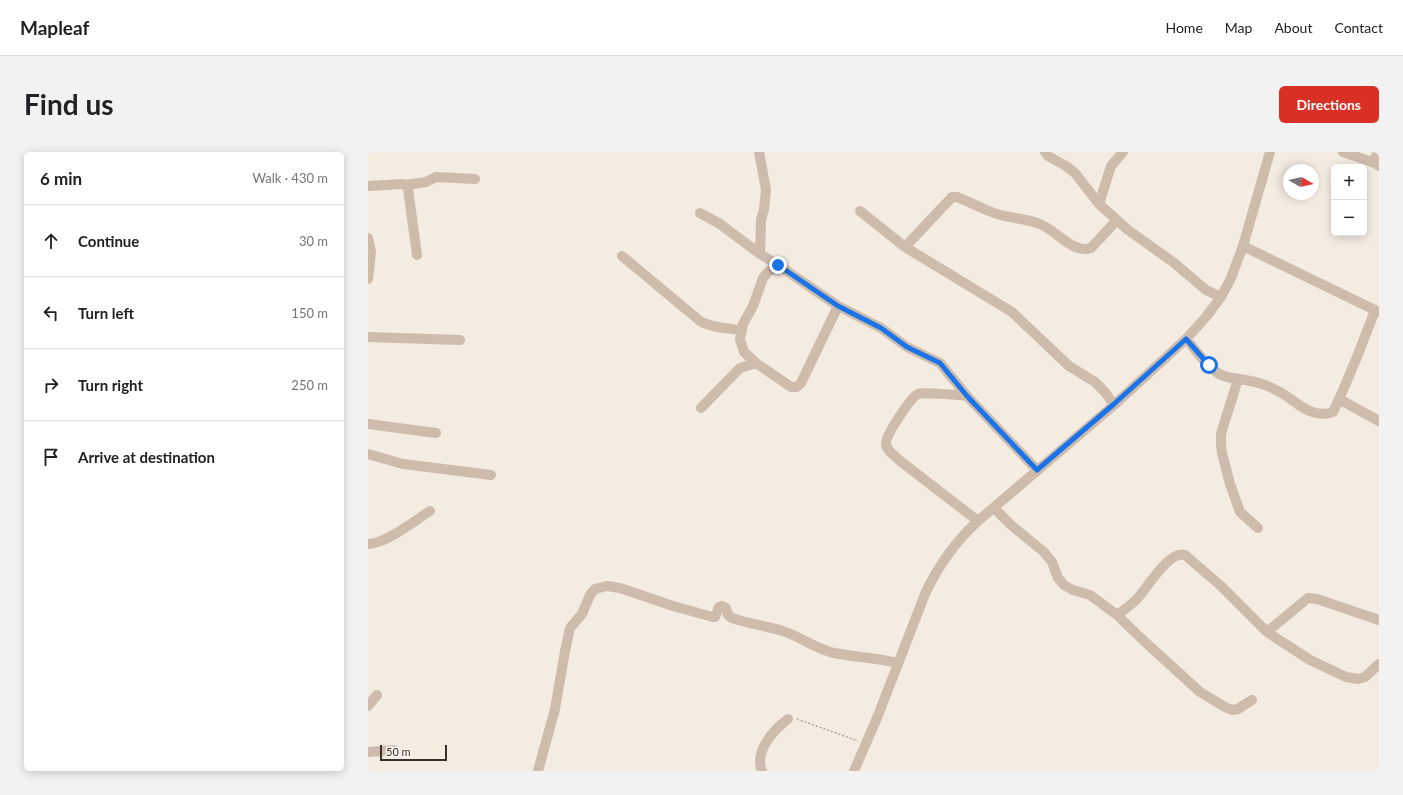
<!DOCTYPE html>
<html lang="en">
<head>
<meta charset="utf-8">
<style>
  body { margin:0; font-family:Lato,sans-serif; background:#f2f2f2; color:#202124 }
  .controls { position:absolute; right:12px; top:12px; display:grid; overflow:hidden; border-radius:6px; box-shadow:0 2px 10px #0003 }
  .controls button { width:36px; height:36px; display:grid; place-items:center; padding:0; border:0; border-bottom:1px solid #e0e0e0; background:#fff; color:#202124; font:20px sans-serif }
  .compass { position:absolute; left:915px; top:12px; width:36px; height:36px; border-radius:50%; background:#fff; box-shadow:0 2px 10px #0003; rotate:99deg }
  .scale { position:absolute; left:12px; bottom:10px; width:67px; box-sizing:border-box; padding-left:4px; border:2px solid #3b302b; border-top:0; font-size:11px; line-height:14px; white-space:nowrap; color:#3b302b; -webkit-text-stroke:3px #fbf5ee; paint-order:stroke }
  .stop { position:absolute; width:12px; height:12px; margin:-9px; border:3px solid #1a73e8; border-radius:50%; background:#fff }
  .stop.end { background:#1a73e8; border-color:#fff; box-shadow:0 1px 4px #0008 }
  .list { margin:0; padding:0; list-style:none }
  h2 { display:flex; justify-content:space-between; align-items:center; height:52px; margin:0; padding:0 16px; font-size:17px }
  h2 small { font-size:13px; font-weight:400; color:#757577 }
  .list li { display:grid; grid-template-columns:26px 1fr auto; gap:12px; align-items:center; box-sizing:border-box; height:72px; padding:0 16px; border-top:1px solid #e0e0e0 }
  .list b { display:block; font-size:15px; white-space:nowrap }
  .list em { font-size:13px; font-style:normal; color:#757577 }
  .icon { flex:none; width:22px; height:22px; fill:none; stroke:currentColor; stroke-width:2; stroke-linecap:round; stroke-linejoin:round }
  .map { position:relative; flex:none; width:1011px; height:619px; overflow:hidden; border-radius:6px }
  header { display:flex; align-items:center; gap:24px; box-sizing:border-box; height:56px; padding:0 20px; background:#fff; border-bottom:1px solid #e0e0e0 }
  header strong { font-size:19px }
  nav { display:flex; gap:22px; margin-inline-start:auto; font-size:14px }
  .intro { display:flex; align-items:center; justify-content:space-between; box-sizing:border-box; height:96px; padding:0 24px }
  h1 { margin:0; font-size:28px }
  .button { padding:10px 18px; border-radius:6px; background:#d93025; color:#fff; font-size:14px; font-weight:700 }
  main { display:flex; gap:24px; padding:0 24px }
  aside { flex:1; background:#fff; border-radius:6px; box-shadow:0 2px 10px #0003 }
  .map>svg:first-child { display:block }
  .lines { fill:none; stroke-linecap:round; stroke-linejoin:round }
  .path { stroke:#b9a596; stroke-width:1.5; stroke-dasharray:2 2; stroke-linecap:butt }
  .minor { stroke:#cdbbac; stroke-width:10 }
  .route { stroke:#1a73e8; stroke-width:5 }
</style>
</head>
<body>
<header>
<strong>Mapleaf</strong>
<nav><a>Home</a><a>Map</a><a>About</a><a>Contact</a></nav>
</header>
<div class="intro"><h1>Find us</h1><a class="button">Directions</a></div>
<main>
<aside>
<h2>6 min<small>Walk · 430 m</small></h2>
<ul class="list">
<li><svg class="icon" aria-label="ahead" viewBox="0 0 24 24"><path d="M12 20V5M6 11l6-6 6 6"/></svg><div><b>Continue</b></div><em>30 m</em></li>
<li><svg class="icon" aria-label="left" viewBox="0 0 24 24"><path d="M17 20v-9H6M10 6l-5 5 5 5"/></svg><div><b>Turn left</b></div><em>150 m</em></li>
<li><svg class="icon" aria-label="right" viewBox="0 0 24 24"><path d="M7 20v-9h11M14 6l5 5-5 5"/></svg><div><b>Turn right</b></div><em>250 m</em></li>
<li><svg class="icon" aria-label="arrive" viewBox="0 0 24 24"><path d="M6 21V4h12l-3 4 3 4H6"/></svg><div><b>Arrive at destination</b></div></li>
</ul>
</aside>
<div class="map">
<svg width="1011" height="619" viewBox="0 0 1011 619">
  <rect width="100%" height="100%" fill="#f4ebe1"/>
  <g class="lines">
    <path class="path" d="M 429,567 L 490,589"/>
    <path class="minor" d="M 391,0 L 398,38 L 396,57 L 393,68 L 392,102
      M 677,0 L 680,4 L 698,14 L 707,21 L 731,52 L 760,78 L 805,110 L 838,138 L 853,145
      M 975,0 L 1004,10 L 1011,14
      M 1004,10 L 1011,0
      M 38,33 L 58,30 L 68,25 L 107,27
      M 0,34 L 35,32 L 38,33 L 40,37 L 49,103
      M 731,52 L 743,14 L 755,0
      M 492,59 L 537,95 L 644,160 L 701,214 L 727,230 L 737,240 L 746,253
      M 332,61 L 352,72 L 392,102 L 410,113 L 470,154 L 513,176 L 539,195 L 572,211 L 599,244 L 669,318
      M 0,86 L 3,100 L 0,127
      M 875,94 L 1011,160
      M 537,95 L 584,45 L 589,45 C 602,50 616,58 629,62 C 644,67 660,66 674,73 C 690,80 705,102 723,96 L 749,68
      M 254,104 L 332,169 C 344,176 359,176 373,178
      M 410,113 L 400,120 L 395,126 L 385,154 L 375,172 L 372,187 L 376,200 L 388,211 L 423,235 L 429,235 L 433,231 L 470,154
      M 0,185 L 92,188
      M 818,187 C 827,197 836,211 847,219 C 856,227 870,226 882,229 C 890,230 900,234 908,238 C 928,247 940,268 965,260 C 981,227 994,193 1007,158
      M 870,227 L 853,282 L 853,292 L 854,301 L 862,332 L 872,360 L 890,376
      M 599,244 C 591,243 555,240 550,242 C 543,245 518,283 518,291 C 518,298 526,303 531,308 L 610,369
      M 971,247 L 1011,269
      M 333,256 L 372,216 L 388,211
      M 0,272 L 68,281
      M 0,302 L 35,312 L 123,323
      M 626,356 L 643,373 L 676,400 L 684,410 L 690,426 L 696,433 L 705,438 L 722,443 L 749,463 L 776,489 L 832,540 L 857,555 L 864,558 L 870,557 L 884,548
      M 0,392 C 19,391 46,369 62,359
      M 749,463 C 756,458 763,453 769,447 C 779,436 801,398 817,403 L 853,434 L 899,480 L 942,508 L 978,525 L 990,527 L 997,525 L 1011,512
      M 899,480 L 940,446 L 949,447 L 1011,468
      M 0,554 L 9,543
      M 0,600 L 26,598
      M 170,619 L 187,557 L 197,499 L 202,476 L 214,462 L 222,443 L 227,437 L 239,434 L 252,436 L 305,454 L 345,465 L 347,465 L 351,455 L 354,454 L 358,456 L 360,463 L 364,466 C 381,472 399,474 415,479 C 433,485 448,497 466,501 C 488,505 509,506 530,511
      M 394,619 C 386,600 405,578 420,567
      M 486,619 L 509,566 L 557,442 C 570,414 588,389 610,369 L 746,253 L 818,187 L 838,165 L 853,145 L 863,126 L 875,94 L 902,0"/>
  </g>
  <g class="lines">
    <path class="route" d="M 410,113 L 470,154 L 513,176 L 539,195 L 572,211 L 599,244 L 669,318 L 746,252 L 818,187 L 841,213"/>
  </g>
</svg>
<div class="controls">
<button>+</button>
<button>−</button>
</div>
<svg class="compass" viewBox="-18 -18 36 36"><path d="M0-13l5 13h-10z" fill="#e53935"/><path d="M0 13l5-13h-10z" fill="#757577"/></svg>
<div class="scale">50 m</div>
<div class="stop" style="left:841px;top:213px"></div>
<div class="stop end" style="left:410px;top:113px"></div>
</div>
</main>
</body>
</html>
